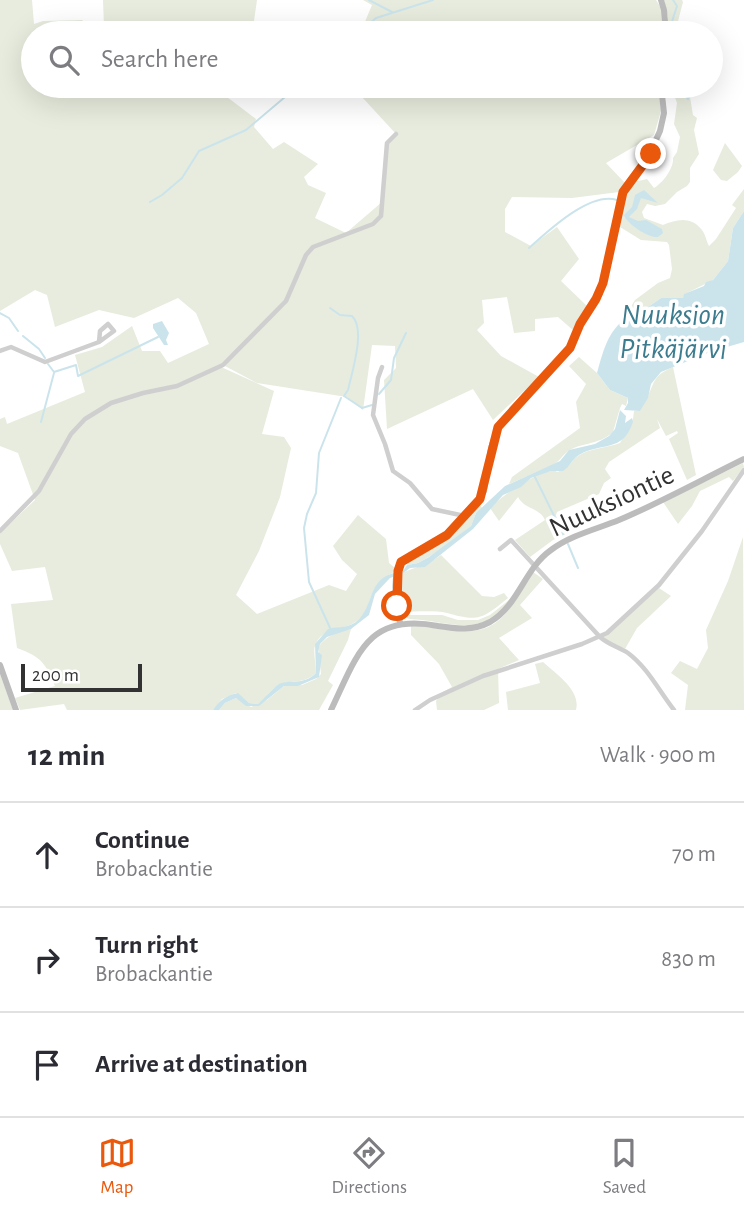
<!DOCTYPE html>
<html lang="en">
<head>
<meta charset="utf-8">
<style>
  body { margin:0; font-family:"Alegreya Sans",sans-serif; background:#f2f2f3; color:#2b2b33 }
  .scale { position:absolute; left:21px; bottom:18px; width:121px; box-sizing:border-box; padding-left:7px; border:4px solid #323232; border-top:0; font-size:19px; line-height:24px; white-space:nowrap; color:#323232; -webkit-text-stroke:5px #fff; paint-order:stroke }
  .stop { position:absolute; width:21px; height:21px; margin:-16px; border:5px solid #ea580c; border-radius:50%; background:#fff }
  .stop.end { background:#ea580c; border-color:#fff; box-shadow:0 2px 7px #0008 }
  .list { margin:0; padding:0; list-style:none }
  h2 { display:flex; justify-content:space-between; align-items:center; height:91px; margin:0; padding:0 28px; font-size:30px }
  h2 small { font-size:23px; font-weight:400; color:#7c7c81 }
  .list li { display:grid; grid-template-columns:46px 1fr auto; gap:21px; align-items:center; box-sizing:border-box; height:105px; padding:0 28px; border-top:2px solid #e1e1e2 }
  .list b { display:block; font-size:26px; white-space:nowrap }
  .list p { margin:0; font-size:23px; white-space:nowrap; color:#7c7c81 }
  .list em { font-size:23px; font-style:normal; color:#7c7c81 }
  .icon { flex:none; width:38px; height:38px; fill:none; stroke:currentColor; stroke-width:2; stroke-linecap:round; stroke-linejoin:round }
  .map { position:relative; flex:none; width:744px; height:710px; overflow:hidden }
  .search { position:absolute; background:#fff; box-shadow:0 7px 28px #0002; left:21px; right:21px; top:21px; height:77px; display:flex; align-items:center; gap:18px; box-sizing:border-box; padding:0 24px; border-radius:38px; color:#7c7c81; font-size:26px }
  .sheet { height:406px; background:#fff }
  nav { display:flex; justify-content:space-around; align-items:center; box-sizing:border-box; height:98px; border-top:2px solid #e1e1e2; background:#fff; font-size:19px; color:#7c7c81 }
  nav a { display:grid; justify-items:center; gap:4px }
  nav .on { color:#ea580c }
  .map>svg:first-child { display:block }
  .green { fill:#e7ecde }
  .water { fill:#cbe4ec }
  .lines { fill:none; stroke-linecap:round; stroke-linejoin:round }
  .stream { stroke:#cbe4ec; stroke-width:2 }
  .street { stroke:#cfcfcf; stroke-width:4.5 }
  .secondary { stroke:#bcbcbc; stroke-width:6 }
  .route { stroke:#ea580c; stroke-width:9 }
  .labels { text-anchor:middle; stroke-width:7; stroke-linejoin:round; paint-order:stroke }
  .street-label { font-size:28px; fill:#323232; stroke:#fff }
  .water-label { font-size:30px; font-style:italic; fill:#3c7c8f; stroke:#fff }
</style>
</head>
<body>
<div class="map">
<svg width="744" height="710" viewBox="0 0 744 710">
  <rect width="100%" height="100%" fill="#fff"/>
  <path class="green" d="M 0,0 L 32,0 L 34,24 L 43,21 L 82,20 L 96,33 L 33,33 L 33,86 L 225,86 L 227,97 L 256,119 L 254,127 L 273,149 L 284,142 L 318,164 L 304,177 L 308,185 L 326,193 L 315,218 L 346,233 L 382,202 L 387,143 L 396,134 L 362,97 L 375,86 L 658,86 L 661,111 L 654,135 L 606,163 L 625,183 L 619,192 L 572,198 L 512,197 L 505,209 L 505,232 L 531,246 L 557,227 L 579,259 L 561,281 L 587,306 L 574,331 L 558,317 L 535,319 L 535,331 L 514,333 L 507,297 L 482,300 L 484,323 L 477,330 L 501,356 L 539,377 L 493,420 L 473,389 L 387,429 L 384,380 L 396,368 L 395,346 L 372,345 L 363,410 L 347,397 L 257,383 L 223,365 L 221,367 L 274,391 L 262,434 L 284,437 L 291,448 L 280,497 L 259,551 L 236,595 L 257,614 L 329,585 L 346,591 L 357,574 L 342,560 L 333,546 L 358,515 L 386,539 L 389,563 L 395,568 L 394,572 C 365,587 375,603 359,619 C 345,633 323,624 315,646 C 313,650 316,666 316,673 C 303,685 291,679 279,685 C 272,688 264,698 258,704 L 249,703 L 236,693 L 222,699 L 213,710 L 67,710 L 64,704 L 20,710 L 15,698 L 55,686 C 45,663 42,657 17,648 L 11,604 L 53,600 L 45,567 L 12,571 L 0,544 L 0,533 L 35,500 L 18,453 L 0,446 L 0,419 L 5,417 L 7,424 L 85,392 L 75,355 L 102,347 L 132,326 L 142,351 L 160,351 L 168,363 L 209,344 L 196,313 L 178,298 L 134,318 L 99,310 L 55,327 L 47,295 L 35,290 L 0,311 Z
    M 103,0 L 257,0 L 253,28 L 249,33 L 107,33 L 104,27 Z
    M 363,0 L 656,0 L 662,9 L 663,33 L 354,33 L 364,24 L 372,5 Z
    M 664,0 L 682,0 L 683,2 L 675,33 L 668,33 L 668,17 Z
    M 665,86 L 691,86 L 695,94 L 690,97 L 693,115 L 697,118 L 694,130 L 699,154 L 690,168 L 690,182 L 687,186 L 677,192 L 665,204 L 655,206 L 647,204 L 642,212 L 644,218 L 663,225 C 677,219 691,216 702,230 C 706,235 706,241 709,246 L 716,239 L 736,208 L 732,205 L 744,189 L 744,211 L 733,228 L 728,261 L 713,280 L 685,294 L 683,298 L 661,298 L 638,314 L 629,310 L 635,300 L 658,283 L 670,278 L 672,269 L 669,245 L 667,242 L 641,240 L 620,227 C 621,208 623,197 634,182 L 647,179 L 654,188 C 663,183 674,168 673,158 L 677,152 L 680,137 L 674,124 L 677,103 L 672,89 L 666,91 Z
    M 725,143 L 742,166 L 738,172 L 727,181 L 721,180 L 713,170 Z
    M 579,357 L 597,373 L 610,390 L 628,398 L 626,406 L 622,404 L 620,408 L 613,432 C 598,446 578,442 566,453 C 561,457 560,461 553,465 L 509,484 L 512,477 L 580,428 L 576,402 L 586,384 L 569,366 Z
    M 673,367 L 696,475 L 687,480 L 669,439 L 678,433 L 677,431 L 666,436 L 657,419 L 660,428 L 609,462 L 605,469 L 611,478 L 604,483 L 599,494 L 557,512 L 556,516 L 563,530 L 570,532 L 553,540 L 530,557 L 515,540 L 545,520 C 539,507 525,510 518,497 L 499,521 L 490,508 C 502,496 534,473 551,471 C 560,470 553,474 562,470 C 570,468 571,460 578,456 C 590,448 607,448 620,443 L 633,419 L 634,411 L 640,410 C 642,405 646,401 648,396 C 656,378 654,376 673,367 Z
    M 743,463 L 744,467 L 733,481 L 729,477 L 700,491 L 692,506 L 678,524 L 663,502 Z
    M 479,504 L 483,509 L 476,513 L 471,526 L 439,551 L 418,563 L 407,565 L 409,560 L 439,543 Z
    M 743,537 L 744,710 L 685,710 L 688,685 L 671,673 L 680,661 L 697,669 L 708,648 L 706,630 L 728,581 Z
    M 441,555 L 482,596 L 494,597 L 504,593 L 508,598 C 482,619 479,622 447,613 C 433,610 415,612 401,612 L 398,602 L 399,575 C 415,566 425,567 441,555 Z
    M 533,572 L 543,579 L 520,605 L 532,618 L 499,638 L 519,660 L 498,669 L 499,703 L 484,710 L 437,710 L 436,701 L 443,692 L 452,687 L 439,664 L 411,635 L 411,625 C 485,635 494,641 533,572 Z
    M 659,588 L 671,596 L 637,628 L 625,649 L 610,644 L 602,637 Z
    M 514,596 C 484,641 452,621 409,619 L 402,615 L 442,615 L 458,620 L 478,620 L 490,615 Z
    M 351,629 L 348,640 L 328,681 L 333,685 L 319,710 L 219,710 L 225,703 L 236,698 L 251,707 L 267,700 L 284,686 L 302,685 L 316,679 L 321,674 L 318,648 C 325,636 337,632 351,629 Z
    M 543,662 C 556,674 581,690 576,710 L 508,710 L 506,692 L 540,683 L 535,664 Z
    M 0,674 L 13,710 L 0,710 Z"/>
  <path class="water" d="M 644,190 L 658,203 L 641,198 L 637,209 L 629,217 L 638,221 L 646,220 L 662,229 L 663,233 L 658,237 C 648,238 627,224 624,215 L 632,207 L 635,195 Z
    M 744,211 L 744,342 L 710,352 L 661,372 L 651,384 L 648,398 L 640,411 L 624,410 L 628,403 L 628,398 L 610,390 L 597,373 C 605,345 608,330 633,312 L 638,314 L 661,298 L 683,298 L 684,294 L 704,286 L 706,282 L 713,280 L 728,261 L 733,228 Z
    M 162,321 L 169,333 L 166,340 L 168,345 L 164,345 L 153,328 L 153,324 Z
    M 620,410 L 626,416 L 625,423 L 632,418 L 633,422 C 623,453 601,442 579,455 C 572,459 570,467 563,471 L 551,471 L 531,478 L 521,487 L 503,495 L 473,529 L 425,567 L 410,568 L 402,574 L 390,578 L 375,594 L 369,615 L 351,629 L 327,637 L 320,644 L 318,652 L 322,655 L 319,677 L 298,686 L 284,686 L 259,706 L 246,706 L 236,698 L 225,703 L 219,710 L 213,710 C 219,701 226,695 238,693 L 249,703 L 258,704 C 264,698 272,689 279,684 C 289,679 303,686 316,673 L 315,644 L 328,629 C 339,626 350,629 359,619 C 376,601 366,576 403,571 L 407,565 L 418,563 L 429,557 L 471,526 L 476,513 L 505,486 L 560,461 L 569,450 L 595,444 L 609,436 L 615,429 Z"/>
  <g class="lines">
    <path class="stream" d="M 369,0 L 392,12
      M 669,31 L 677,6 L 673,0
      M 359,33 L 376,18 L 433,0
      M 677,86 L 688,99
      M 150,202 L 162,195 L 182,178 L 199,151 L 246,130 L 298,86
      M 529,248 C 548,231 590,191 617,200
      M 330,308 L 340,315 L 352,316 C 366,329 352,372 348,390 L 344,396 L 362,408 L 372,405
      M 0,313 L 9,318 L 18,331
      M 23,336 L 39,349 L 45,358
      M 48,364 L 54,372 L 76,365 L 78,376 L 158,337
      M 379,394 L 391,380 L 394,358 L 406,333
      M 41,422 L 54,373
      M 534,475 L 563,534
      M 568,544 L 578,568
      M 331,630 L 309,582 L 304,528 L 307,514 L 316,493 L 319,453 L 341,398"/>
    <path class="street" d="M 0,351 L 11,347 L 45,362 L 99,342 L 114,331 L 108,324 L 100,331 L 99,342
      M 382,367 L 378,378 L 373,415 L 385,444 L 393,471 L 410,483 L 432,509 L 465,516
      M 0,531 L 39,491 L 71,434 L 85,419 L 111,403 L 143,393 L 177,386 L 223,365 L 286,301 L 306,255 L 313,247 L 373,224 L 381,216 L 387,143 L 396,134
      M 500,549 L 511,540 L 600,637 C 609,645 619,647 628,653 C 648,668 659,691 674,710
      M 415,710 L 430,700 L 483,676 L 582,644 L 607,633 L 659,585 L 702,531 L 744,470"/>
    <path class="secondary" d="M 661,0 L 664,10 L 666,33
      M 400,623 C 397,605 390,575 403,561 L 447,535 L 477,504 L 484,491 L 491,448 L 498,427 L 570,348 L 580,324 L 600,293 L 603,283 L 623,192 L 645,164 L 660,131 L 664,113 L 661,86
      M 0,665 L 16,710
      M 331,710 C 357,656 367,612 438,626 C 457,629 473,631 490,622 C 519,605 524,569 551,550 C 571,535 597,529 619,520 C 662,502 703,479 744,459"/>
  </g>
  <g class="lines">
    <path class="route" d="M 397,606 L 398,571 L 401,562 L 447,535 L 480,499 L 498,427 L 570,348 L 580,324 L 596,299 L 603,283 L 623,192 L 651,154"/>
  </g>
  <g class="labels">
    <g class="street-label">
      <text transform="translate(611 500) rotate(-25)" y="10">Nuuksiontie</text>
    </g>
    <g class="water-label">
      <text x="673" y="324">Nuuksion<tspan x="673" dy="34">Pitkäjärvi</tspan></text>
    </g>
  </g>
</svg>
<div class="scale">200 m</div>
<div class="stop" style="left:397px;top:606px"></div>
<div class="stop end" style="left:651px;top:154px"></div>
<div class="search"><svg class="icon" aria-label="search" viewBox="0 0 24 24"><circle cx="10" cy="10" r="6"/><path d="M15 15l6 6"/></svg>Search here</div>
</div>
<section class="sheet">
<h2>12 min<small>Walk · 900 m</small></h2>
<ul class="list">
<li><svg class="icon" aria-label="ahead" viewBox="0 0 24 24"><path d="M12 20V5M6 11l6-6 6 6"/></svg><div><b>Continue</b><p>Brobackantie</p></div><em>70 m</em></li>
<li><svg class="icon" aria-label="right" viewBox="0 0 24 24"><path d="M7 20v-9h11M14 6l5 5-5 5"/></svg><div><b>Turn right</b><p>Brobackantie</p></div><em>830 m</em></li>
<li><svg class="icon" aria-label="arrive" viewBox="0 0 24 24"><path d="M6 21V4h12l-3 4 3 4H6"/></svg><div><b>Arrive at destination</b></div></li>
</ul>
</section>
<nav>
<a class="on"><svg class="icon" aria-label="map" viewBox="0 0 24 24"><path d="M3 6l6-2 6 2 6-2v14l-6 2-6-2-6 2zM9 4v14M15 6v14"/></svg>Map</a>
<a><svg class="icon" aria-label="directions" viewBox="0 0 24 24"><path d="M12 3l9 9-9 9-9-9zM9 14v-3h6M13 9l2 2-2 2"/></svg>Directions</a>
<a><svg class="icon" aria-label="saved" viewBox="0 0 24 24"><path d="M7 4h10v16l-5-4-5 4z"/></svg>Saved</a>
</nav>
</body>
</html>
